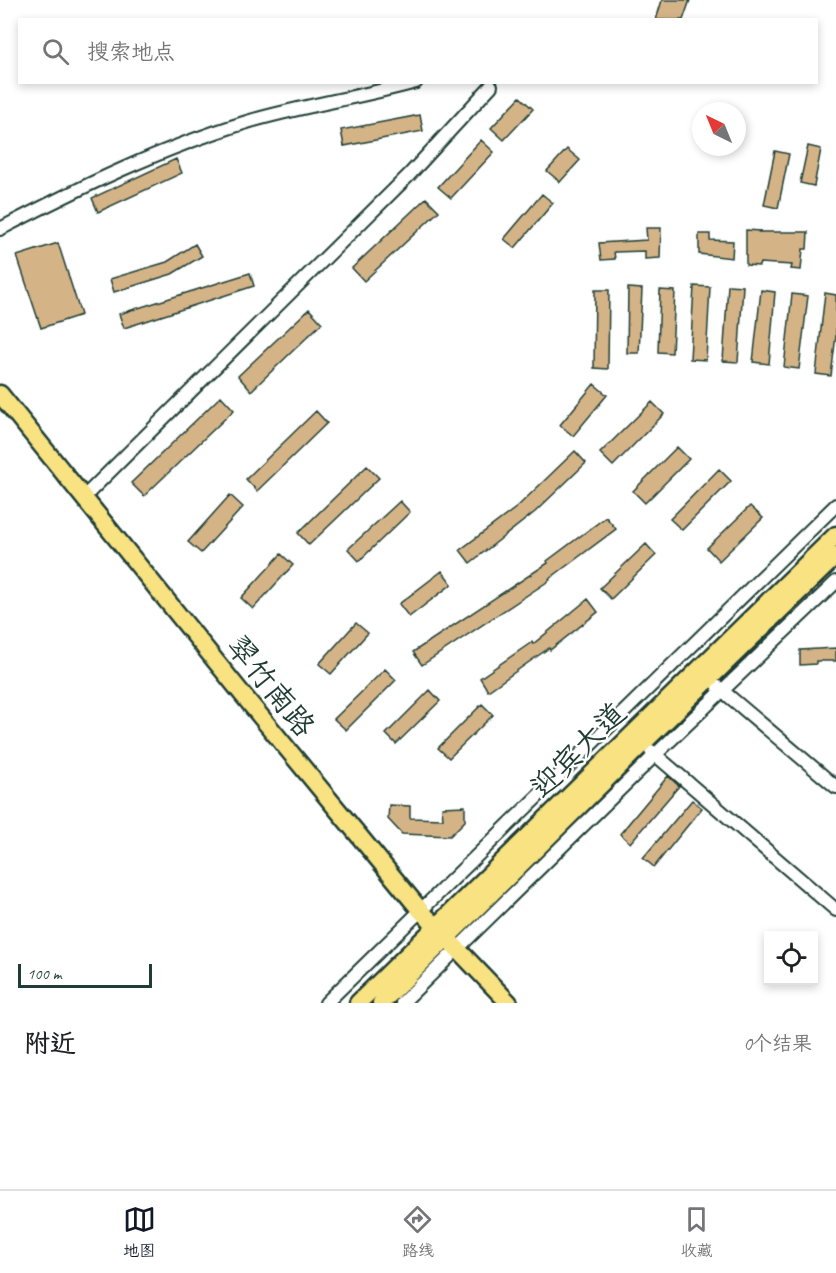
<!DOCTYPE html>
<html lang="zh">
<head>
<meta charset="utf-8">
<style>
  body { margin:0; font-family:Caveat,"LXGW WenKai TC",sans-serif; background:#f2f2f2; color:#202124 }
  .controls { position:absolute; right:18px; bottom:18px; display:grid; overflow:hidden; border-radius:0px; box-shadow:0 3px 9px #0003 }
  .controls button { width:54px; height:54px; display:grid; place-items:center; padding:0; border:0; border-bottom:2px solid #e0e0e0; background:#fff; color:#202124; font:30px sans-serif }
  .compass { position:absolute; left:692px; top:102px; width:54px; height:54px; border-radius:50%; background:#fff; box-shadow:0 3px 9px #0003; rotate:317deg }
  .scale { position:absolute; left:18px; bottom:15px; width:134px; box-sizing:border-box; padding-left:6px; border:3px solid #1f3d34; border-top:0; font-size:16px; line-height:21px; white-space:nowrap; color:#1f3d34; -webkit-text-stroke:4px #fff; paint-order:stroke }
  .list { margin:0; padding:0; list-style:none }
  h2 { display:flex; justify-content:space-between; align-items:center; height:78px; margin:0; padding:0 24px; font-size:26px }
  h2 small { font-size:20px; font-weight:400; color:#757577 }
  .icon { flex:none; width:33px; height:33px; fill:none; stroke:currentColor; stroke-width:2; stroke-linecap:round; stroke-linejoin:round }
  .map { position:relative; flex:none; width:836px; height:1003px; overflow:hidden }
  .search { position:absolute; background:#fff; box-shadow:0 3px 9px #0003; left:18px; right:18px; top:18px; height:66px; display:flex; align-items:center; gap:15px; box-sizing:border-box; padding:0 21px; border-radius:0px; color:#757577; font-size:22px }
  .sheet { height:186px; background:#fff }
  nav { display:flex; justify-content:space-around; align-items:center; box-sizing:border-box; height:84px; border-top:2px solid #e0e0e0; background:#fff; font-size:16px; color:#757577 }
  nav a { display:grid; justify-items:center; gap:3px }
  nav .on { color:#111827 }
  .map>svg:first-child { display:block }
  .building { fill:#d4b487; stroke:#1f3d34; stroke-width:1.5 }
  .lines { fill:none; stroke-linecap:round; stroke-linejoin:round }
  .minor-casing { stroke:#1f3d34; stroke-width:16 }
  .major-casing { stroke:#1f3d34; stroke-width:21 }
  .minor { stroke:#fff; stroke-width:12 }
  .major { stroke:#f8e281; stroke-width:16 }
  .labels { text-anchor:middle; stroke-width:4.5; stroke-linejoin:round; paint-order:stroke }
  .street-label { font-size:30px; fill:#1f3d34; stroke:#fff }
</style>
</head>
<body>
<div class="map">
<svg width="836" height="1003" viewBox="0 0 836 1003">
  <rect width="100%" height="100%" fill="#fff"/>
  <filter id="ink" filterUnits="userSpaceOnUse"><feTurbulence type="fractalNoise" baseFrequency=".0167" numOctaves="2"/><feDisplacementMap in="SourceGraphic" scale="12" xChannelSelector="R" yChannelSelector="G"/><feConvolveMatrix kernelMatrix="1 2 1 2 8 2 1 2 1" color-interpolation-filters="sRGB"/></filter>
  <g filter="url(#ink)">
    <path class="building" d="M 662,0 L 690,0 L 683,20 L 656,20 Z
      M 520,97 L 533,109 L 504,140 L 491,128 Z
      M 420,115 L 423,131 L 344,146 L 341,130 Z
      M 481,140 L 494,152 L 451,198 L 438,187 Z
      M 808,146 L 821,149 L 814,186 L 800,183 Z
      M 567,149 L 580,160 L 560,182 L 547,171 Z
      M 775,151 L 789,154 L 778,208 L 764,205 Z
      M 176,159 L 182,173 L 98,212 L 92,198 Z
      M 542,194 L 553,203 L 515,248 L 504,239 Z
      M 426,198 L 439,211 L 364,281 L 352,268 Z
      M 646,228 L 661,228 L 660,258 L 645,259 L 645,251 L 614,252 L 615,259 L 601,260 L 599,243 L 647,240 Z
      M 746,230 L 760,231 L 759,232 L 808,232 L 807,249 L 803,249 L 801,270 L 791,269 L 792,265 L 760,263 L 759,266 L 746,265 Z
      M 699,234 L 710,234 L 710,240 L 733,241 L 732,258 L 699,254 Z
      M 58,243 L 81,315 L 41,328 L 17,256 Z
      M 195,244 L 202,256 L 172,274 L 114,292 L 110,279 L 167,262 Z
      M 250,273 L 254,286 L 124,328 L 119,314 Z
      M 728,285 L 743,286 L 738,362 L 723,361 Z
      M 694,286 L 710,287 L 706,360 L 690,359 Z
      M 628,288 L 642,289 L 639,353 L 627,353 Z
      M 595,290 L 609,290 L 608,369 L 594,368 Z
      M 660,290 L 675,291 L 672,353 L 658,352 Z
      M 761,290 L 775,292 L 769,364 L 753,362 Z
      M 825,293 L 836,295 L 836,335 L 831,376 L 816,374 Z
      M 792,294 L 808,296 L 799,369 L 784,367 Z
      M 309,309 L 322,323 L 251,391 L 238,376 Z
      M 594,384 L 607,395 L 573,436 L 560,425 Z
      M 221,396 L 234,410 L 144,496 L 131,483 Z
      M 652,402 L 664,414 L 613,466 L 600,453 Z
      M 316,411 L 327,423 L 257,491 L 246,479 Z
      M 677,447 L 689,459 L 645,503 L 633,491 Z
      M 575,451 L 586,463 L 535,512 L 470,563 L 460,550 L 517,507 Z
      M 367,466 L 379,478 L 309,545 L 298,533 Z
      M 719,469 L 731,481 L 682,530 L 670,519 Z
      M 230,495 L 243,507 L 201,553 L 188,542 Z
      M 400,501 L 410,512 L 359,561 L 348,549 Z
      M 750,506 L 763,518 L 719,561 L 707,548 Z
      M 606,517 L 616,529 L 549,579 L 550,580 L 422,665 L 413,652 L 548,563 L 547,561 Z
      M 646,544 L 656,555 L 611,599 L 600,588 Z
      M 281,554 L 293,565 L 253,609 L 241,598 Z
      M 442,571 L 452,584 L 409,617 L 399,604 Z
      M 588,599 L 598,612 L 550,650 L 549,648 L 488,691 L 480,678 L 532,642 L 533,644 Z
      M 356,623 L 368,633 L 331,674 L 319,664 Z
      M 836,648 L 836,661 L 816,661 L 816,664 L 800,665 L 800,650 Z
      M 385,669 L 396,680 L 346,730 L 334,719 Z
      M 430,690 L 440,701 L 396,744 L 386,734 Z
      M 482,704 L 493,715 L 449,758 L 438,748 Z
      M 668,776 L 679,786 L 630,843 L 620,834 Z
      M 692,800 L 702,808 L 654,867 L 643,858 Z
      M 389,805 L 410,806 L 410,818 L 443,819 L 442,807 L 465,806 L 465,821 L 450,836 L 402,834 L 388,819 Z"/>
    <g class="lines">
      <g class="minor-casing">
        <path id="minor" d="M 0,229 C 79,188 161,148 247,122 C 301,106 361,97 416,82
          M 83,498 L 409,175 L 491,86
          M 718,687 L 836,787
          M 651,751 L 836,910
          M 326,1003 L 836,505
          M 402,1003 L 655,755 L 836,582"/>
      </g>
      <g class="major-casing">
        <path id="major" d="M 0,394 L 243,695 L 421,911 L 509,1003
          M 358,1003 L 836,535
          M 381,1003 L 643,743 L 836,556"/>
      </g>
      <use href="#minor" class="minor"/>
      <use href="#major" class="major"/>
    </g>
  </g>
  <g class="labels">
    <g class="street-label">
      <text transform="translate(271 686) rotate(51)" y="10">翠竹南路</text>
      <text transform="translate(578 750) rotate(-45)" y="10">迎宾大道</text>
    </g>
  </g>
</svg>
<div class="controls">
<button><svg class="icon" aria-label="locate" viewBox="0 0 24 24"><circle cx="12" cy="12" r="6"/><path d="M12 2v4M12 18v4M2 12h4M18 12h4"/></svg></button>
</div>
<svg class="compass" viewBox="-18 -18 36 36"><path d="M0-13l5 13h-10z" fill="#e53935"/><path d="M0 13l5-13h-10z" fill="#757577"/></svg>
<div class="scale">100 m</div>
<div class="search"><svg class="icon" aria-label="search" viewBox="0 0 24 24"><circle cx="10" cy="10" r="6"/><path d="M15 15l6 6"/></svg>搜索地点</div>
</div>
<section class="sheet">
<h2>附近<small>0个结果</small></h2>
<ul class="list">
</ul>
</section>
<nav>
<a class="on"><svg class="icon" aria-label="map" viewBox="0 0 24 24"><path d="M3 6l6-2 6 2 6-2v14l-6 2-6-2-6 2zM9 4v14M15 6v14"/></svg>地图</a>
<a><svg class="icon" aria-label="directions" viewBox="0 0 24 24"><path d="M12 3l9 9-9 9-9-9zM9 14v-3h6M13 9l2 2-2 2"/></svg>路线</a>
<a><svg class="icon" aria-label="saved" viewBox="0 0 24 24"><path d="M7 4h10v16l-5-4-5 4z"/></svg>收藏</a>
</nav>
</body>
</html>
